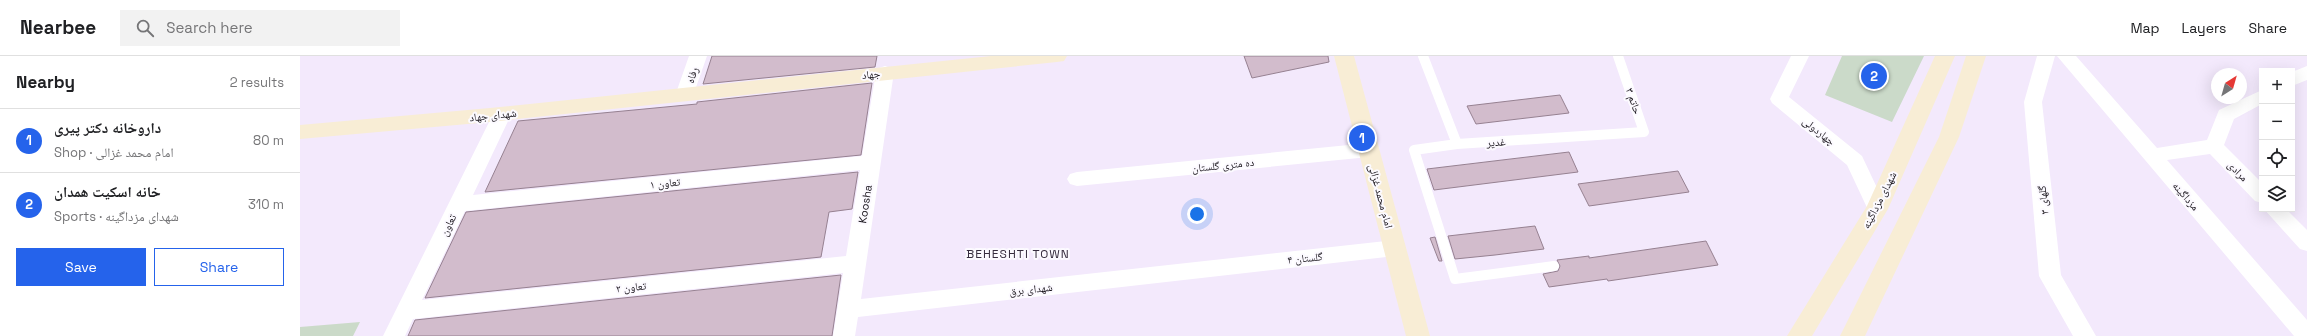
<!DOCTYPE html>
<html lang="en">
<head>
<meta charset="utf-8">
<style>
  body { margin:0; font-family:"Space Grotesk","Noto Naskh Arabic",sans-serif; background:#f2f2f2; color:#202124 }
  .controls { position:absolute; right:12px; top:12px; display:grid; overflow:hidden; border-radius:0px; box-shadow:0 4px 16px #0002 }
  .controls button { width:36px; height:36px; display:grid; place-items:center; padding:0; border:0; border-bottom:1px solid #e0e0e0; background:#fff; color:#202124; font:20px sans-serif }
  .compass { position:absolute; left:1911px; top:12px; width:36px; height:36px; border-radius:50%; background:#fff; box-shadow:0 4px 16px #0002; rotate:37deg }
  .you { position:absolute; left:897px; top:158px; width:14px; height:14px; margin:-10px; border:3px solid #fff; border-radius:50%; background:#1a73e8; box-shadow:0 0 0 6px #1a73e833 }
  .badge { display:grid; place-items:center; width:26px; height:26px; border-radius:50%; background:#2563eb; color:#fff; font-size:13px; font-weight:700 }
  .pin { position:absolute; translate:-50% -50%; border:2px solid #fff; box-shadow:0 1px 4px #0006 }
  .list { margin:0; padding:0; list-style:none }
  h2 { display:flex; justify-content:space-between; align-items:center; height:52px; margin:0; padding:0 16px; font-size:17px }
  h2 small { font-size:13px; font-weight:400; color:#757577 }
  .list li { display:grid; grid-template-columns:26px 1fr auto; gap:12px; align-items:center; box-sizing:border-box; height:64px; padding:0 16px; border-top:1px solid #e0e0e0 }
  .list b { display:block; font-size:15px; white-space:nowrap }
  .list p { margin:0; font-size:13px; white-space:nowrap; color:#757577 }
  .list em { font-size:13px; font-style:normal; color:#757577 }
  .actions { display:flex; gap:8px; padding:12px 16px }
  .actions a { flex:1; padding:9px 0; border:1px solid #2563eb; border-radius:0px; text-align:center; font-size:14px; color:#2563eb }
  .actions .main { background:#2563eb; color:#fff }
  .icon { flex:none; width:22px; height:22px; fill:none; stroke:currentColor; stroke-width:2; stroke-linecap:round; stroke-linejoin:round }
  .map { position:relative; flex:none; width:2007px; height:280px; overflow:hidden }
  header { display:flex; align-items:center; gap:24px; box-sizing:border-box; height:56px; padding:0 20px; background:#fff; border-bottom:1px solid #e0e0e0 }
  header strong { font-size:19px }
  nav { display:flex; gap:22px; margin-inline-start:auto; font-size:14px }
  .search { width:280px; height:36px; background:#f2f2f2; display:flex; align-items:center; gap:10px; box-sizing:border-box; padding:0 14px; border-radius:0px; color:#757577; font-size:15px }
  main { display:flex }
  aside { flex:1; background:#fff }
  .map>svg:first-child { display:block }
  .green { fill:#cbdac9 }
  .building { fill:#d2bccc; stroke:#968191 }
  .lines { fill:none; stroke-linecap:round; stroke-linejoin:round }
  .lane { stroke:#fff; stroke-width:10 }
  .street { fill:#fff; fill-rule:evenodd }
  .secondary { fill:#f8edd5; fill-rule:evenodd }
  .labels { text-anchor:middle; stroke-width:4; stroke-linejoin:round; paint-order:stroke }
  .street-label { font-size:11px; fill:#19151c; stroke:#fcfaff }
  .neighbourhood-label { font-size:12px; letter-spacing:1px; fill:#372d3f; stroke:#fcfaff }
</style>
</head>
<body>
<header>
<strong>Nearbee</strong>
<div class="search"><svg class="icon" aria-label="search" viewBox="0 0 24 24"><circle cx="10" cy="10" r="6"/><path d="M15 15l6 6"/></svg>Search here</div>
<nav><a>Map</a><a>Layers</a><a>Share</a></nav>
</header>
<main>
<aside>
<h2>Nearby<small>2 results</small></h2>
<ul class="list">
<li><span class="badge">1</span><div><b>داروخانه دکتر پیری</b><p>Shop · امام محمد غزالی</p></div><em>80 m</em></li>
<li><span class="badge">2</span><div><b>خانه اسكيت همدان</b><p>Sports · شهدای مزداگینه</p></div><em>310 m</em></li>
</ul>
<div class="actions"><a class="main">Save</a><a>Share</a></div>
</aside>
<div class="map">
<svg width="2007" height="280" viewBox="0 0 2007 280">
  <rect width="100%" height="100%" fill="#f3e9fc"/>
  <path class="green" d="M 1542,0 L 1624,0 L 1592,66 L 1525,39 Z
    M 60,266 L 53,280 L 0,280 L 0,271 Z"/>
  <path class="building" d="M 412,0 L 577,0 L 575,11 L 403,28 Z
    M 944,0 L 1028,0 L 1029,6 L 952,22 Z
    M 572,27 L 561,99 L 185,136 L 218,65 L 397,48 L 397,46 Z
    M 1260,39 L 1269,57 L 1176,68 L 1167,50 Z
    M 1269,96 L 1278,116 L 1134,134 L 1127,113 Z
    M 1378,115 L 1389,136 L 1289,150 L 1278,128 Z
    M 558,116 L 552,153 L 529,156 L 521,201 L 125,242 L 166,156 Z
    M 1235,170 L 1244,193 L 1195,199 L 1155,203 L 1148,180 Z
    M 1135,181 L 1142,205 L 1139,205 L 1130,182 Z
    M 1406,185 L 1418,209 L 1308,225 L 1307,223 L 1249,231 L 1243,218 L 1258,215 L 1260,210 L 1257,204 L 1289,200 L 1289,202 Z
    M 541,219 L 532,280 L 108,280 L 115,264 Z"/>
  <g class="lines">
    <path class="lane" d="M 1123,0 L 1157,88 L 1344,76 L 1318,0
      M 1157,88 L 1114,94 L 1155,223 L 1254,210"/>
    <path class="street" d="M 389,0 L 407,0 L 394,37 L 391,41 L 385,43 L 379,41 L 376,37 Z
      M 1491,0 L 1509,0 L 1489,41 L 1562,100 L 1587,153 L 1584,158 L 1577,161 L 1570,158 L 1547,109 L 1472,47 L 1470,43 Z
      M 1737,0 L 1755,0 L 1742,46 L 1761,219 L 1796,280 L 1773,280 L 1739,220 L 1724,46 Z
      M 1757,0 L 1776,0 L 1857,92 L 1907,84 L 1919,54 L 1962,34 L 1962,48 L 1934,63 L 1924,89 L 1962,127 L 1962,147 L 1955,145 L 1910,98 L 1867,104 L 2007,264 L 2007,280 L 1994,280 Z
      M 585,10 L 591,12 L 594,16 L 561,243 L 1095,184 L 1102,186 L 1105,192 L 1102,198 L 1095,200 L 558,261 L 555,280 L 533,280 L 543,217 L 113,263 L 105,280 L 83,280 L 195,54 L 202,53 L 209,54 L 211,59 L 173,139 L 562,100 L 576,16 L 579,12 ZM 560,114 L 546,200 L 122,244 L 165,155 Z
      M 2007,10 L 2007,24 L 1992,30 L 1992,16 Z
      M 1069,87 L 1076,89 L 1079,94 L 1076,99 L 1069,101 L 777,130 L 770,128 L 767,123 L 770,118 L 777,116 Z
      M 1964,153 L 1986,153 L 2007,174 L 2007,195 L 2000,193 Z"/>
    <path class="secondary" d="M 691,0 L 767,0 L 764,5 L 757,6 L 190,66 L 0,83 L 0,69 L 190,52 Z
      M 1034,0 L 1054,0 L 1130,280 L 1106,280 Z
      M 1635,0 L 1655,0 L 1588,153 L 1512,280 L 1487,280 L 1567,150 Z
      M 1666,0 L 1686,0 L 1659,81 L 1565,280 L 1540,280 L 1639,81 Z"/>
  </g>
  <g class="labels">
    <g class="street-label">
      <text transform="translate(571 18) rotate(-6)" y="4">جهاد</text>
      <text transform="translate(392 19) rotate(-71)" y="4">رفاه</text>
      <text transform="translate(1334 45) rotate(71)" y="4">حاتم ۳</text>
      <text transform="translate(193 59) rotate(-6)" y="4">شهدای جهاد</text>
      <text transform="translate(1519 75) rotate(39)" y="4">چهاردولی</text>
      <text transform="translate(1196 86) rotate(-3)" y="4">غدیر</text>
      <text transform="translate(923 109) rotate(-6)" y="4">ده متری گلستان</text>
      <text transform="translate(1938 115) rotate(46)" y="4">مرادی</text>
      <text transform="translate(365 127) rotate(-6)" y="4">تعاون ۱</text>
      <text transform="translate(1081 140) rotate(75)" y="4">امام محمد غزالی</text>
      <text transform="translate(1886 140) rotate(49)" y="4">مزداگینه</text>
      <text transform="translate(1579 144) rotate(-63)" y="4">شهدای مزداگینه</text>
      <text transform="translate(1743 144) rotate(-96)" y="4">گلهای ۳</text>
      <text transform="translate(565 148) rotate(-81)" y="4">Koosha</text>
      <text transform="translate(148 169) rotate(-64)" y="4">تعاون</text>
      <text transform="translate(1005 202) rotate(-6)" y="4">گلستان ۴</text>
      <text transform="translate(331 231) rotate(-6)" y="4">تعاون ۲</text>
      <text transform="translate(731 233) rotate(-6)" y="4">شهدای برق</text>
    </g>
    <g class="neighbourhood-label">
      <text x="718" y="202">BEHESHTI TOWN</text>
    </g>
  </g>
</svg>
<div class="controls">
<button>+</button>
<button>−</button>
<button><svg class="icon" aria-label="locate" viewBox="0 0 24 24"><circle cx="12" cy="12" r="6"/><path d="M12 2v4M12 18v4M2 12h4M18 12h4"/></svg></button>
<button><svg class="icon" aria-label="layers" viewBox="0 0 24 24"><path d="M12 4l9 5-9 5-9-5zM3 14l9 5 9-5"/></svg></button>
</div>
<svg class="compass" viewBox="-18 -18 36 36"><path d="M0-13l5 13h-10z" fill="#e53935"/><path d="M0 13l5-13h-10z" fill="#757577"/></svg>
<div class="you"></div>
<div class="pin badge" style="left:1062px;top:82px">1</div>
<div class="pin badge" style="left:1574px;top:20px">2</div>
</div>
</main>
</body>
</html>
